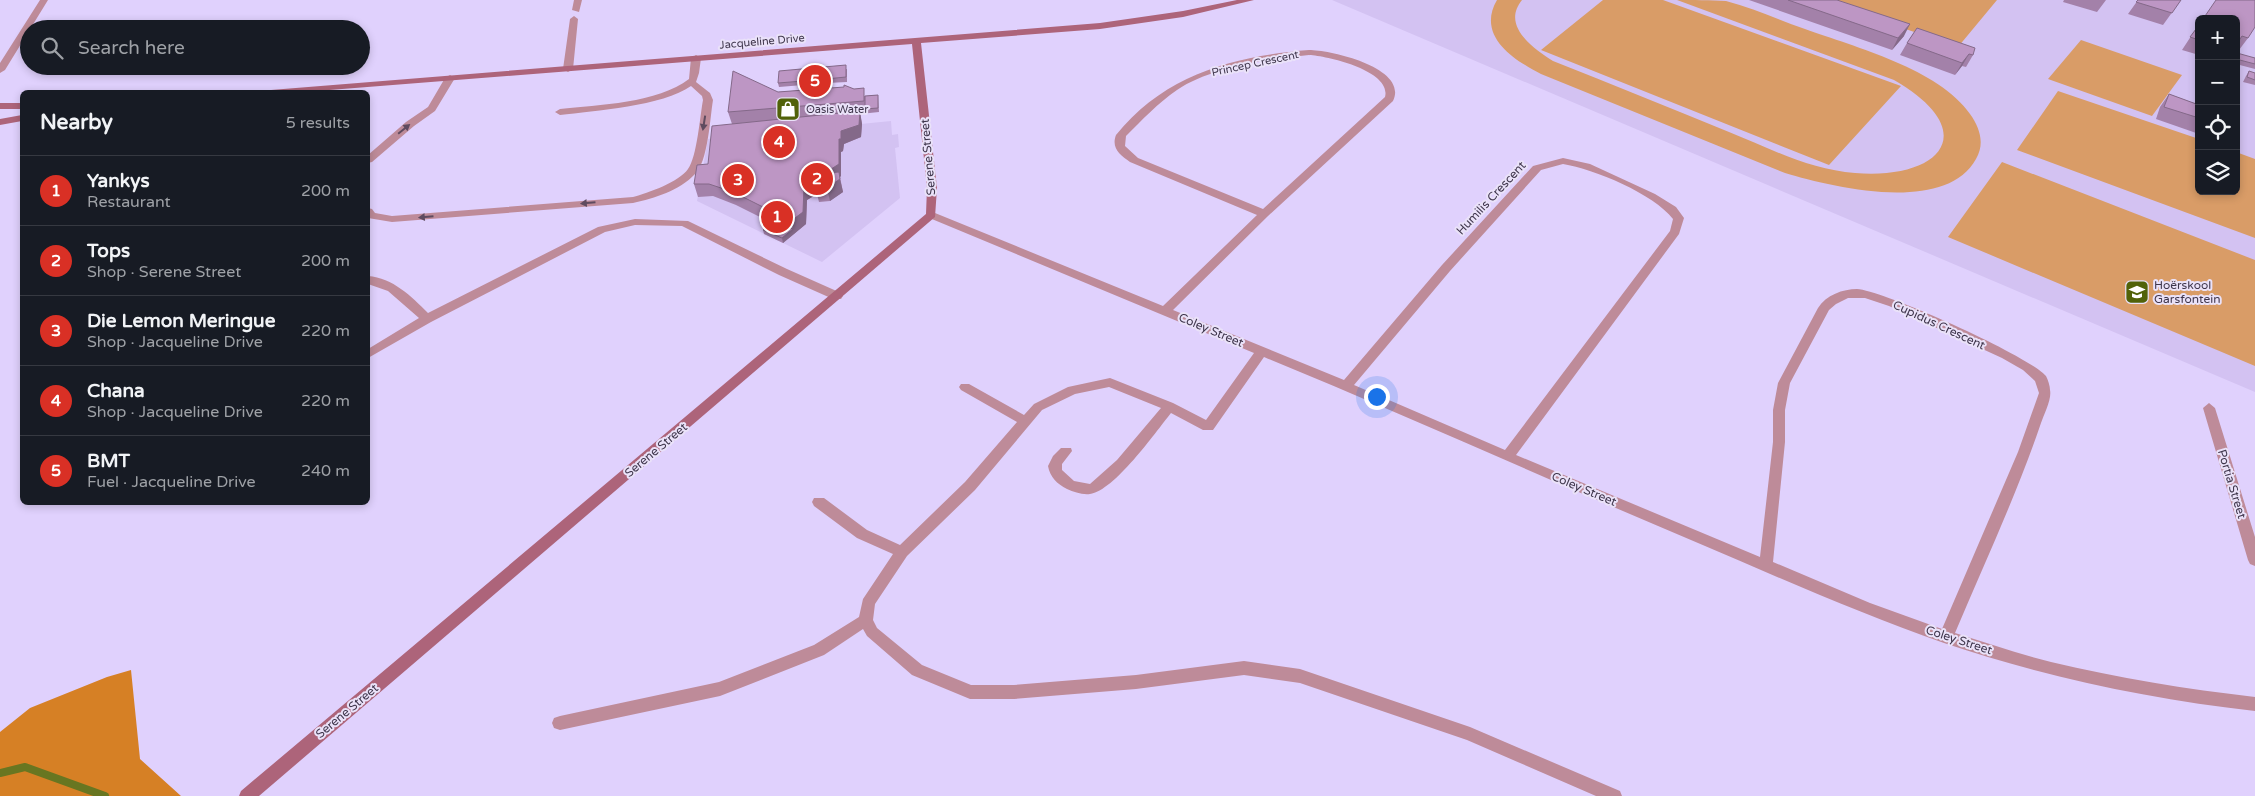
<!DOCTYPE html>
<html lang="en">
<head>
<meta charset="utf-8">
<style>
  body { margin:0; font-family:"Varela Round",sans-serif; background:#242831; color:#f1f3f6 }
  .controls { position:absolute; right:15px; top:15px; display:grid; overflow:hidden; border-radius:8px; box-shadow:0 2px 8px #0003 }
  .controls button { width:45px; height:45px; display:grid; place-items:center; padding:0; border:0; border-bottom:1px solid #363941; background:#171b24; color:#f1f3f6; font:25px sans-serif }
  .you { position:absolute; left:1376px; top:396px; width:18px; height:18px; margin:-12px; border:4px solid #fff; border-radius:50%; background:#1a73e8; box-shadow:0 0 0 8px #1a73e833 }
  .badge { display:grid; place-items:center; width:32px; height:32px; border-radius:50%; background:#d93025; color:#fff; font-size:16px; font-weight:700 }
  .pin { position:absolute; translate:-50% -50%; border:2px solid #fff; box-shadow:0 1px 5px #0006 }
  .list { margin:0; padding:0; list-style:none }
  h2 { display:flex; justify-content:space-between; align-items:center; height:65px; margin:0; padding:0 20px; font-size:21px }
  h2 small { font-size:16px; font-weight:400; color:#9ea1a6 }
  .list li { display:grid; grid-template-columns:32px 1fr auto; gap:15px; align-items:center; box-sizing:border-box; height:70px; padding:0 20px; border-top:1px solid #363941 }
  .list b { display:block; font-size:19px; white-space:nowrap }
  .list p { margin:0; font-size:16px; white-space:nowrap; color:#9ea1a6 }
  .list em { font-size:16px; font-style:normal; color:#9ea1a6 }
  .icon { flex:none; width:28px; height:28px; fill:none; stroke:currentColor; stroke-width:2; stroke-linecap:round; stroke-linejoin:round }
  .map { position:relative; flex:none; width:2255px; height:796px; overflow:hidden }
  .search { position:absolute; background:#171b24; box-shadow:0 2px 8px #0003; left:20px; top:20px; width:350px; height:55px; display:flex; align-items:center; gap:12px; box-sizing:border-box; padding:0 18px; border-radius:28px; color:#9ea1a6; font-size:19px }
  .panel { position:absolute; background:#171b24; box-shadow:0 2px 8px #0003; left:20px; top:90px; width:350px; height:415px; border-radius:8px }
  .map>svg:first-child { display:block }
  .built { fill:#d3c2f2; fill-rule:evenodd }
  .green { fill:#d99c67 }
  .forest { fill:#d68025 }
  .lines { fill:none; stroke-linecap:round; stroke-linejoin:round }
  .stream { stroke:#687621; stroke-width:8 }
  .street { fill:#be8b99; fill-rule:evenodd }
  .secondary { fill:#ad647a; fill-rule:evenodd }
  .wall { fill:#a381a9 }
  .shaded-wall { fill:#846989 }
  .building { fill:#bd96c4; stroke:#846989 }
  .oneway { fill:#5f4b5f }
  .labels { text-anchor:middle; stroke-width:4; stroke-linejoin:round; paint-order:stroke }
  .far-street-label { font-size:11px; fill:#3f364c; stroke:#eae2f9 }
  .far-poi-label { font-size:11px; fill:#3f364c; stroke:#eae2f9; text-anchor:start }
  .street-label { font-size:12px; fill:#3f364c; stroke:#eae2f9 }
  .poi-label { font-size:12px; fill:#3f364c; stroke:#eae2f9; text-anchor:start }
</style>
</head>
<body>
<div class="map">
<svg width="2255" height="796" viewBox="0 0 2255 796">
  <rect width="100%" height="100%" fill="#e0d1fd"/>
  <path class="built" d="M 1332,0 L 2255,0 L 2255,392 ZM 2199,19 L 2236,19 L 2236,191 L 2199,191 Z
    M 891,121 L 892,135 L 898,134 L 899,147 L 895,148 L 900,198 L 822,262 L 697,201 L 708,139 Z"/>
  <path class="green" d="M 1497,0 L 1522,0 C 1501,26 1533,48 1553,61 C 1612,84 1670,108 1729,132 C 1769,148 1810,170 1855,173 C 1940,180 1984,132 1894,80 L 1677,0 C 1692,0 1712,0 1726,1 C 1753,8 1779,20 1805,29 C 1855,47 1939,69 1970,114 C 1980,128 1985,144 1976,159 C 1945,215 1832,187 1785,173 L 1541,74 C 1514,60 1476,36 1497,0 Z
    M 1603,0 L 1663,0 L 1901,86 L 1829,165 L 1541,50 Z
    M 1821,0 L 1997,0 L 1958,47 Z
    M 2081,40 L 2182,75 L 2152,116 L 2048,79 Z
    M 2058,91 L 2199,139 L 2199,191 L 2236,191 L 2236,152 L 2255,159 L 2255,238 L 2017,150 Z
    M 2002,162 L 2255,260 L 2255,366 L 1948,237 Z"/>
  <path class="forest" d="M 131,670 L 140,759 L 181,796 L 0,796 L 0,732 L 30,708 L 107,677 Z"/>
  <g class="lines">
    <path class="stream" d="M 0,773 L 25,767 L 105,796"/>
    <path class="street" d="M 40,0 L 48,0 L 5,70 L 0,73 L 0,63 Z
      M 574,0 L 582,0 L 579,12 L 572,10 Z
      M 574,16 L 578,19 L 573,69 L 568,72 L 563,69 L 570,19 Z
      M 1309,50 C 1331,50 1409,68 1393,101 L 1268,216 L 1173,310 L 1344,380 L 1442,265 L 1533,166 L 1563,158 L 1590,164 L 1655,194 L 1676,207 L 1684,218 L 1679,234 L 1516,455 L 1760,557 L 1773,442 L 1773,410 L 1778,383 L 1818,308 C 1826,295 1843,289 1857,289 C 1885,291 2029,356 2046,376 C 2048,380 2050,386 2050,390 C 2052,399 2044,414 2041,423 C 2017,494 1984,564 1955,633 C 1987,643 2019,654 2051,662 C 2118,678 2186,689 2255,697 L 2255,711 C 2149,699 2045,677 1944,643 C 1861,614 1780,578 1698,543 C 1553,482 1410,417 1264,357 L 1213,430 L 1203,430 L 1171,413 C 1155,433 1114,491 1090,494 C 1082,495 1074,492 1067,489 C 1057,484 1050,477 1048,466 L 1053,456 L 1061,448 L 1071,448 L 1072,451 L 1062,464 L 1062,470 L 1074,481 L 1090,484 L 1117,460 L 1161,408 L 1109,387 L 1075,394 L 1042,410 L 975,490 L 907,556 L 875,604 L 873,620 L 877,628 L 922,665 L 971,685 L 1014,685 L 1136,675 L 1244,661 L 1300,669 L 1470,727 L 1620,791 L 1622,796 L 1596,796 L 1467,740 L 1300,683 L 1244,675 L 1136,689 L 1014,699 L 970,699 L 912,675 L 867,636 L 863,629 L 824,655 L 720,696 L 560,730 L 554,728 L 552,723 L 554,718 L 560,716 L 719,682 L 814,645 L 859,617 L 863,599 L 893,554 L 857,538 L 814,506 L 812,502 L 814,498 L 824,498 L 867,530 L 900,545 L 965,482 L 1017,422 L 961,390 L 959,387 L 961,384 L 969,384 L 1024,415 L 1034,404 L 1068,387 L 1110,378 L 1173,403 L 1206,420 L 1254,353 L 927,217 L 926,215 L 931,212 L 935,213 L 1163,306 L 1257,215 L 1130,162 C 1120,155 1111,148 1116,135 C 1165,74 1235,56 1309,50 ZM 1309,55 C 1328,56 1392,71 1385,97 L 1263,209 L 1138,158 L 1125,146 L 1126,136 C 1142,120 1158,103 1177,90 C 1211,67 1269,59 1309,55 ZM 1563,164 C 1594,169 1654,194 1673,219 L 1670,231 L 1505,450 L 1354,385 L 1450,271 L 1541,170 ZM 1848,298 L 1865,298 L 1889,306 L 2002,358 L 2023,370 L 2035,381 L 2039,393 L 2018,452 L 1942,629 L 1870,603 L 1773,562 L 1785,442 L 1785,410 L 1790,383 L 1829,310 L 1836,304 Z
      M 696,55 L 701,58 L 699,73 L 696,82 L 710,93 L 713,100 C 710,118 708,162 695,174 C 679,191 655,198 633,203 L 392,222 L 368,218 L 368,208 L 372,209 L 375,213 L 392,216 L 633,197 C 648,193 679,182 688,169 C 697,157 700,116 703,100 L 702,96 L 691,86 C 663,106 594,111 560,115 L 555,112 L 560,109 C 598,105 658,103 689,79 L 691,58 Z
      M 450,75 L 455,78 L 435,111 L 414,126 L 372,162 L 368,163 L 368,155 L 406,122 L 428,107 L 445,78 Z
      M 635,219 L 688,221 L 787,269 L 841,293 L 843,296 L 841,299 L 833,299 L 779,275 L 682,226 L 635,225 L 605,232 L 431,322 L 368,358 L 368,349 L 419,318 L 388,291 L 368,284 L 368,276 C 393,278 411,296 428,313 L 598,227 Z
      M 2209,403 L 2215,408 L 2255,537 L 2255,566 L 2250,564 L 2248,560 L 2203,408 Z"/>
    <path class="secondary" d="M 1237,0 L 1254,0 L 1183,17 L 1100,29 L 921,43 L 937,188 L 935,217 L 259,796 L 239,796 L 241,791 L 926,214 L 927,188 L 912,44 L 304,92 L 270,92 L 271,90 L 1100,23 L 1183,11 Z
      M 0,103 L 22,103 L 22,109 L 0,109 Z
      M 22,115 L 22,121 L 0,125 L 0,119 Z"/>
  </g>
  <path class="wall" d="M 1749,0 L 1837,0 L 1904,36 L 1892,50 Z
    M 2064,0 L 2106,0 L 2097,12 L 2063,2 Z
    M 2138,0 L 2181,0 L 2163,25 L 2128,14 Z
    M 2236,19 L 2248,38 L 2239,50 L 2236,49 Z
    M 2199,24 L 2199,55 L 2182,50 Z
    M 1917,28 L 1973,55 L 1966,67 L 1962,66 L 1955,75 L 1900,55 L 1907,43 Z
    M 2236,54 L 2255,58 L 2255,69 L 2236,64 Z
    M 847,69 L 847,82 L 827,83 L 827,88 L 865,96 L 878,95 L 879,112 L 860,114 L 862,124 L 861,137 L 844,144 L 843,151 L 841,152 L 841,176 L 840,177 L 843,192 L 830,201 L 819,202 L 817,194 L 807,200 L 806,224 L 783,243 L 764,234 L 763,230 L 772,223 L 736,205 L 713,196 L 698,197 L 694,184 L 708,164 L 732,124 L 728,112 L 778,92 L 803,90 L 803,85 L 779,87 L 778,83 Z
    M 2249,71 L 2255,73 L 2255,85 L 2243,82 L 2246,76 Z
    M 2169,94 L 2199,105 L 2199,134 L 2156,119 L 2160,107 Z"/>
  <path class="shaded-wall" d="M 1910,24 L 1904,36 L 1892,50 L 1898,38 Z
    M 1969,54 L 1962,66 L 1955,75 L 1962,63 Z
    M 860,111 L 862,124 L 861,137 L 844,144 L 843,151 L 841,152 L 841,176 L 828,186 L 825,173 L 841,131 Z
    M 840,179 L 843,192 L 830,201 L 827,188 Z
    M 814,181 L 817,194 L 807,200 L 806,224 L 794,234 L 791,221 L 804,188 Z
    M 793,229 L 794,234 L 783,243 L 782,238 Z"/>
  <path class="building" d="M 1788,0 L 1837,0 L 1910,24 L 1898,38 Z
    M 2138,0 L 2181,0 L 2172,13 L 2136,2 Z
    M 2216,0 L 2255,0 L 2255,27 L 2248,38 L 2242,36 L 2236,45 L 2236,19 L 2203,19 Z
    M 2199,25 L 2199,40 L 2190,37 Z
    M 1917,28 L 1975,48 L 1973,55 L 1969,54 L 1962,63 L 1907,43 Z
    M 2237,53 L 2255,58 L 2255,64 L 2236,59 Z
    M 846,65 L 846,77 L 826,79 L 826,88 L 803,90 L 803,81 L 778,83 L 779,71 Z
    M 733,71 L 778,92 L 844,87 L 844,85 L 854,89 L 864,88 L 864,101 L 728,112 Z
    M 2249,71 L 2255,73 L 2255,80 L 2247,77 Z
    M 2169,94 L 2199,105 L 2199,118 L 2164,107 Z
    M 878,95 L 878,108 L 865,109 L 865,96 Z
    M 860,111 L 859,125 L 841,131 L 841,139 L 839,139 L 839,164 L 825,173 L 839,172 L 840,179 L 827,188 L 816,190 L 814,181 L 804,188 L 803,212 L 791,221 L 733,192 L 709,184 L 694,184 L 697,165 L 708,164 L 712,126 Z
    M 774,221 L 793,229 L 782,238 L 763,230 Z"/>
  <defs><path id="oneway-solid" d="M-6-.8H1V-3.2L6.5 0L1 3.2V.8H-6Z" transform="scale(1.25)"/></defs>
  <g class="oneway">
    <use href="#oneway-solid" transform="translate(704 123) rotate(99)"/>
    <use href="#oneway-solid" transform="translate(404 129) rotate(-39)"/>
    <use href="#oneway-solid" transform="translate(588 203) rotate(175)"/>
    <use href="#oneway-solid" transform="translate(426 217) rotate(175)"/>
  </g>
  <defs>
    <g id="shop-square" transform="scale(1.25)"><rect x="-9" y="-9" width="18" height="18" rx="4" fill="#516209" stroke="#eae2f9"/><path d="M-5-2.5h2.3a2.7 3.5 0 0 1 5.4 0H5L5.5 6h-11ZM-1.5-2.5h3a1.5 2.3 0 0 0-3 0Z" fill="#fff"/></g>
    <g id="school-square" transform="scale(1.25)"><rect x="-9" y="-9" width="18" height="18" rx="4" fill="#516209" stroke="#eae2f9"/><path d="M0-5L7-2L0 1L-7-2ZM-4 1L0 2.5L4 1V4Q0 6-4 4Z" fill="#fff"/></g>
  </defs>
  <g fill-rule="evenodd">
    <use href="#shop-square" x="788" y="109"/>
    <use href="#school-square" x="2137" y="292"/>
  </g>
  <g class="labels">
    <g class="far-street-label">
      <text transform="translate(762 41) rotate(-5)" y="4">Jacqueline Drive</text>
      <text transform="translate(1255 63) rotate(-12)" y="4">Princep Crescent</text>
    </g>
    <g class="far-poi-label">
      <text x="806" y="113">Oasis Water</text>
    </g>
    <g class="street-label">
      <text transform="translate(928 157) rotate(-95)" y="4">Serene Street</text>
      <text transform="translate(1491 198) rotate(-47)" y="4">Humilis Crescent</text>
      <text transform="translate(1939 325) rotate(25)" y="4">Cupidus Crescent</text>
      <text transform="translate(1211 330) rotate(23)" y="4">Coley Street</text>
      <text transform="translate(656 450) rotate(-40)" y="4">Serene Street</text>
      <text transform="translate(2232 484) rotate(73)" y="4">Portia Street</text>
      <text transform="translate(1584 489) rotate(23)" y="4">Coley Street</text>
      <text transform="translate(1959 640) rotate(18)" y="4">Coley Street</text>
      <text transform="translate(347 711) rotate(-40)" y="4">Serene Street</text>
    </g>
    <g class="poi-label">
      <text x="2154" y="289">Hoërskool<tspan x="2154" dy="14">Garsfontein</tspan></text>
    </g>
  </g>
</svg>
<div class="controls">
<button>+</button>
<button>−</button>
<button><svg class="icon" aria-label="locate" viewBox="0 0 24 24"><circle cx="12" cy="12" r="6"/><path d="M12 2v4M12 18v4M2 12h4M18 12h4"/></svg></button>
<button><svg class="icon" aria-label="layers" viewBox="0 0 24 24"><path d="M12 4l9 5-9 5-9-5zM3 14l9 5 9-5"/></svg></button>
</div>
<div class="you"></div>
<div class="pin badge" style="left:777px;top:217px">1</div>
<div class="pin badge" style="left:817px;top:179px">2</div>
<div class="pin badge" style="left:738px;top:180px">3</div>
<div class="pin badge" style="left:779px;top:142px">4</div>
<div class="pin badge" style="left:815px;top:81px">5</div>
<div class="search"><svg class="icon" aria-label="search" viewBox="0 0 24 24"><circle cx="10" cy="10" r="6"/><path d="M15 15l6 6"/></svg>Search here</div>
<section class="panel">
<h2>Nearby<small>5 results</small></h2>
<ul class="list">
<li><span class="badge">1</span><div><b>Yankys</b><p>Restaurant</p></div><em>200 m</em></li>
<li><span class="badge">2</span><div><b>Tops</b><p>Shop · Serene Street</p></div><em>200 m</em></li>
<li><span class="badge">3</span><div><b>Die Lemon Meringue</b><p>Shop · Jacqueline Drive</p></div><em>220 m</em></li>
<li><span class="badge">4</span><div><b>Chana</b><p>Shop · Jacqueline Drive</p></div><em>220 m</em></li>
<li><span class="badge">5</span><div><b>BMT</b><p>Fuel · Jacqueline Drive</p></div><em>240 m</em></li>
</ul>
</section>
</div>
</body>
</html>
